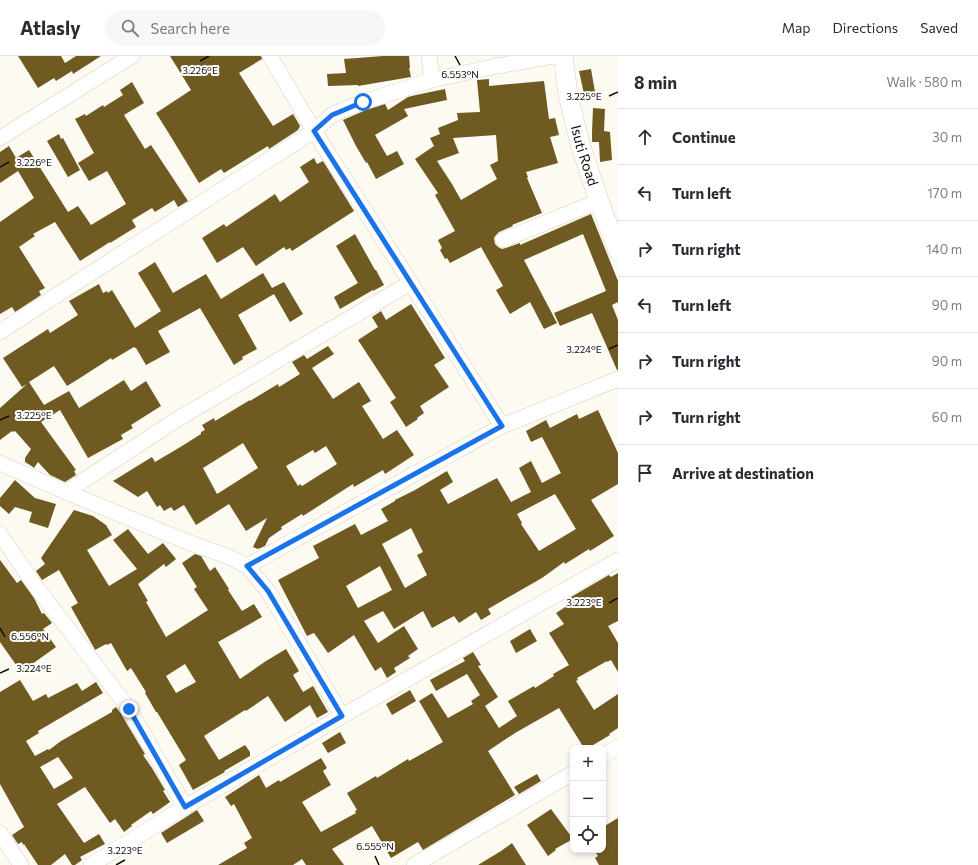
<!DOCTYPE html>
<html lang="en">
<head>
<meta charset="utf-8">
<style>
  body { margin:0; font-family:Commissioner,sans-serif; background:#f7f7f7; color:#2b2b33 }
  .controls { position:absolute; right:12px; bottom:12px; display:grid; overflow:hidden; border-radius:8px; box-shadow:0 2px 6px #0003 }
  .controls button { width:36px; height:36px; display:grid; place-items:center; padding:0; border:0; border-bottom:1px solid #e1e1e2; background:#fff; color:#2b2b33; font:20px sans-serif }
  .stop { position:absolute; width:12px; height:12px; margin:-9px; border:3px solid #1a73e8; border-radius:50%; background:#fff }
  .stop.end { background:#1a73e8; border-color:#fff; box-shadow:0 1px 4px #0008 }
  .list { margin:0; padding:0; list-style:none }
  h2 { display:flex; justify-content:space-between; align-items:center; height:52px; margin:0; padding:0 16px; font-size:17px }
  h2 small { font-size:13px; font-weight:400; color:#7c7c81 }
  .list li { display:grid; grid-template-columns:26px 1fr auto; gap:12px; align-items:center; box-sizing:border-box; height:56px; padding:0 16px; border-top:1px solid #e1e1e2 }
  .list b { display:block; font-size:15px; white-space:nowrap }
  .list em { font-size:13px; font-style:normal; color:#7c7c81 }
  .icon { flex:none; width:22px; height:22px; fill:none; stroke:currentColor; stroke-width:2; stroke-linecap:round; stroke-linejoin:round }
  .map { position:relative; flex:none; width:618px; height:809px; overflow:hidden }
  header { display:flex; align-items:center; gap:24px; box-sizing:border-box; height:56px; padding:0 20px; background:#fff; border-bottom:1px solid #e1e1e2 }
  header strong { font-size:19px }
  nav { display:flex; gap:22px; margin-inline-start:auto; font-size:14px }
  .search { width:280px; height:36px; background:#f7f7f7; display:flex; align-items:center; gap:10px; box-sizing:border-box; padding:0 14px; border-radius:22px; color:#7c7c81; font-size:15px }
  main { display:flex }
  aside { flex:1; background:#fff }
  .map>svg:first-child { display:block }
  .building { fill:#6f5a22; fill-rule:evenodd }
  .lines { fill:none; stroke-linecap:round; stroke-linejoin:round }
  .minor-casing { stroke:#d8d0bc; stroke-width:16 }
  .tertiary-casing { stroke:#d8d0bc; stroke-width:20 }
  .minor { stroke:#fff; stroke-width:15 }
  .tertiary { stroke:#fff; stroke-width:19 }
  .route { stroke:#1a73e8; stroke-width:5 }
  .ticks { fill:none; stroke:#100d06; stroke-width:1.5 }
  .labels { text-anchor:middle; stroke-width:4; stroke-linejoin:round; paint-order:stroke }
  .street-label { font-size:14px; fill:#100d06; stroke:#fff }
  .ticks-label { font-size:10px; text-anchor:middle; fill:#100d06; stroke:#fff; stroke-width:4; stroke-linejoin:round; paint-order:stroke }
</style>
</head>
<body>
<header>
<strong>Atlasly</strong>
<div class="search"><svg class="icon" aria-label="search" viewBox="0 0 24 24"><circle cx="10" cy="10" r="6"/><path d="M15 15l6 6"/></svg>Search here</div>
<nav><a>Map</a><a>Directions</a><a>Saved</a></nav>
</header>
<main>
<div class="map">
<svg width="618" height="809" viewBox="0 0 618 809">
  <rect width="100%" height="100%" fill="#fdfaf2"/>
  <path class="building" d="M 18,0 L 61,0 L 65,7 L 76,0 L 101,0 L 73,18 L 72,15 L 56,25 L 54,22 L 38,32 Z
    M 170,0 L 261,0 L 262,3 L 239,17 L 273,70 L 293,58 L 300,70 L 298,74 L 269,93 L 268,90 L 224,117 L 221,113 L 199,127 L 168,76 L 156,57 L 191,34 Z
    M 383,0 L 409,0 L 410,12 L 409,12 L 411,21 L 358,30 L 358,29 L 328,30 L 327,18 L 346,17 L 344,3 Z
    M 591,13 L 595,36 L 584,38 L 579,15 Z
    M 489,23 L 489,30 L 544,25 L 549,63 L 555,62 L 559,79 L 550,81 L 558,107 L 526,116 L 528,121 L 527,122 L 542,157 L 512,169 L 513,170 L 499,176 L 496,179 L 494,182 L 495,188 L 498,191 L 502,193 L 506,192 L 520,187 L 520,189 L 591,158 L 618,225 L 618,246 L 612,249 L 618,264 L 618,314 L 617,314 L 592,257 L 560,270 L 554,257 L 606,235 L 583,178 L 524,204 L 557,267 L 544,273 L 530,246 L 510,258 L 496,234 L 503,230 L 481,191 L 450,207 L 447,202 L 445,203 L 440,194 L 442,192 L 438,184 L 455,175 L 435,139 L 438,137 L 415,103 L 434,90 L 430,82 L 440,78 L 438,72 L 458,64 L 457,57 L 480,56 L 477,24 ZM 496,79 L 498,105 L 490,109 L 497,123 L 461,144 L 452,128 L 437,105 L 459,97 L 453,82 Z
    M 132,26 L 144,47 L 124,59 L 145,93 L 151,89 L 188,145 L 178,151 L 174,144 L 155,156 L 152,152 L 132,164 L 136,171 L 110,187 L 110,186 L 80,205 L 55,166 L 33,178 L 35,180 L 19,191 L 45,232 L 39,235 L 41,239 L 15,256 L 12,251 L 0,258 L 0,166 L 34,142 L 18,115 L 0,127 L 0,96 L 9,90 L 16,102 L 29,94 L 68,156 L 78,150 L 91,169 L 126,148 L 107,115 L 89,125 L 78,107 L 94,97 L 75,63 L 85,58 L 86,60 L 103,49 L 104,51 L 123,39 L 120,34 Z
    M 445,33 L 447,44 L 404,53 L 408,60 L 375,79 L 387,100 L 397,95 L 404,108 L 376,123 L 367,106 L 366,107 L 356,90 L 343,64 L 366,54 L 385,48 L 388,54 L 408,41 L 416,39 Z
    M 593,52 L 605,53 L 604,75 L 610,76 L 612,104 L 600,106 L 599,86 L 592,86 L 592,76 Z
    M 59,78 L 61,83 L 63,82 L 80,114 L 68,121 L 47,85 Z
    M 314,102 L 317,108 L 323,105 L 354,155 L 292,195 L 290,192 L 286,194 L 284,191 L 256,210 L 243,191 L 217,207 L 202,182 L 224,168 L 226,171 L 275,138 L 280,146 L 309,126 L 300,111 Z
    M 355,178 L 375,214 L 376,214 L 384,229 L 373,235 L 373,234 L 340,253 L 334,241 L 358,227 L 336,190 Z
    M 155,206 L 173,237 L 206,218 L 221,243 L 263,217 L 272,232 L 284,226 L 303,258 L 290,266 L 274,238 L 238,259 L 257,293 L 242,301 L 243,303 L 234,309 L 200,252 L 158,275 L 170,296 L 146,309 L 136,292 L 135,292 L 134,291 L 112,304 L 111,302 L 80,322 L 67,330 L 54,310 L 29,326 L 44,349 L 69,335 L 79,352 L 124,324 L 131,335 L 146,325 L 161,350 L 131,369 L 133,372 L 121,379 L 123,383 L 88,402 L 60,354 L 41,366 L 76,414 L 74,415 L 76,419 L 65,426 L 50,419 L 38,406 L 34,412 L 33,411 L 25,406 L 25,402 L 31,393 L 15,375 L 13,376 L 12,375 L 0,384 L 0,352 L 27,328 L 22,331 L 3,302 L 48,273 L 50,277 L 78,259 L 69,245 L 99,228 L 103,237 L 107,235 L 108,237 L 112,234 L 135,272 L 161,255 L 138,217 Z
    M 411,248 L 445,302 L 434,309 L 449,331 L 420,350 L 424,357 L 417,362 L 418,363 L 406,371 L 390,346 L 396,342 L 358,284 L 378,271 L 372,261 L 381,255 L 386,264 Z
    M 328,290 L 334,298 L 312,312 L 333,343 L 359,326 L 371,345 L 362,350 L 383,383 L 397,374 L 414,399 L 385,418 L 383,414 L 354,431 L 353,428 L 303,460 L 302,458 L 281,471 L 282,473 L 269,482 L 265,490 L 258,493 L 253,491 L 267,462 L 246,475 L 229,448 L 196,469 L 184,449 L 174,455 L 171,451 L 164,455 L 160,449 L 157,451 L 147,435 L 138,441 L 113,425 L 152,401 L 155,406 L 182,390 L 201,378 L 201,376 L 205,374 L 202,369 L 214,362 L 215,365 L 250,344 L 250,345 L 278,328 L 279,331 L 300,318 L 292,306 L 304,299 L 307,303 ZM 243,387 L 258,412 L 217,438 L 203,412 ZM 326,390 L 337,408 L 302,430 L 300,428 L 298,430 L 286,410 L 313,394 L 315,397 Z
    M 598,354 L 618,397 L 618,428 L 591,444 L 614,480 L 590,495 L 589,493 L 565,508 L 564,506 L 542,522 L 488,553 L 491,558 L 481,564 L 476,556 L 459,567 L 454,560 L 432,572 L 423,555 L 394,573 L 383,555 L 364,565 L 378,587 L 404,570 L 418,593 L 408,600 L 410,602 L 394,612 L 396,616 L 387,622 L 381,611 L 375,615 L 354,579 L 328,597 L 314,577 L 307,580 L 278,524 L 319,502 L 313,490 L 355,468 L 361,479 L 388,465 L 381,453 L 395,445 L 395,444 L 415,434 L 447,415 L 453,426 L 440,434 L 448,448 L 497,422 L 511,446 L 531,436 L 519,412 L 531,405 L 542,427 L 561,417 L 542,381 L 531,386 L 526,375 L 546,364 L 550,372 L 577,358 L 579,363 ZM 555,438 L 576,473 L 539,495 L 521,468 L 522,467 L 517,458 ZM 411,472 L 423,496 L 417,499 L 427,519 L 405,532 L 382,488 ZM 380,510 L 392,534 L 358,552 L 346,530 Z
    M 15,424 L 35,442 L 56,448 L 48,472 L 29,466 L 32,456 L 15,451 L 9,458 L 0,450 L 0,442 Z
    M 74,454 L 93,460 L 106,469 L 112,479 L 87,494 L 109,530 L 137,513 L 113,484 L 128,473 L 148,498 L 163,487 L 176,503 L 166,511 L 164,508 L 138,528 L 148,545 L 146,546 L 166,581 L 208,554 L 194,533 L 197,531 L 182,507 L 195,498 L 201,500 L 210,515 L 215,511 L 229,533 L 228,534 L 242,555 L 254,548 L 262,561 L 218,586 L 240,623 L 266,605 L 286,593 L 299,615 L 293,619 L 303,636 L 313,630 L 328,656 L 317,662 L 310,649 L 285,666 L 268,640 L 246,655 L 245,654 L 204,680 L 219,704 L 245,689 L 250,696 L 250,700 L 224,715 L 225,716 L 193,734 L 179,709 L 186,704 L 157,656 L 156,656 L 145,637 L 146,636 L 131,612 L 127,615 L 111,587 L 107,589 L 106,588 L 95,594 L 94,592 L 71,551 L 78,547 L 59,514 L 42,524 L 36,515 L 45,508 L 41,502 ZM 185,608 L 196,626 L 176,637 L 166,620 Z
    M 0,504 L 17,527 L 21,524 L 34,542 L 42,558 L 44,557 L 52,567 L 43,573 L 56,591 L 21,616 L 0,586 Z
    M 618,517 L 618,565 L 608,570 L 618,587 L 618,616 L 611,604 L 607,606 L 607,605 L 577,622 L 578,624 L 576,625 L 594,654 L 618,638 L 618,672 L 609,678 L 610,679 L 588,692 L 584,692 L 559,652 L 515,677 L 488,695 L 515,739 L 423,794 L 418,786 L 391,802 L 372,770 L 332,793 L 344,809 L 306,809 L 302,803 L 293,809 L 218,809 L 247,792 L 244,787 L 252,782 L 234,748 L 231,750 L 225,741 L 259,719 L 266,732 L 279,724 L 280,726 L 321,702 L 327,712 L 323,715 L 331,729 L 302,746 L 321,776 L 356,757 L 355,755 L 357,754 L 347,737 L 376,720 L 377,722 L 408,703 L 409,705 L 443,686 L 419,645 L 432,637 L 448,662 L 473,648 L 471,645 L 480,639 L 467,618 L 436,635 L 430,624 L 465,605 L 463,602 L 473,596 L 481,609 L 478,610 L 498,641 L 485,650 L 499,672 L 517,660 L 508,645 L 534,630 L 535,632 L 554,620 L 553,618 L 569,609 L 549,577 L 564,568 L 556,557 L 573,546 L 571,541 L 609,519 L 611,521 Z
    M 530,573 L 537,585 L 516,597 L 510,585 Z
    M 20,624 L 33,645 L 46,638 L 48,642 L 77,627 L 82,635 L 96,626 L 103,637 L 38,675 L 39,677 L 26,685 L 35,700 L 48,693 L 49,694 L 61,685 L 112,656 L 112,654 L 116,651 L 121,658 L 145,698 L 143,699 L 152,712 L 165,734 L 163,735 L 170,746 L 153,758 L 151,755 L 131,769 L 132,770 L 124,776 L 115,763 L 110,767 L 85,731 L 57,748 L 84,787 L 99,778 L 105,788 L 80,801 L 82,804 L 75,809 L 72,809 L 65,798 L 51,809 L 38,809 L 24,788 L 23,789 L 22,786 L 18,788 L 12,779 L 24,771 L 0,728 L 0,636 ZM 58,701 L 73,722 L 54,733 L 40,711 Z
    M 410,634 L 416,645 L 392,659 L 386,648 Z
    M 340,676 L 346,687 L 328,697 L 322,687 Z
    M 537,718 L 541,725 L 519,738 L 514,731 Z
    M 551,753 L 573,783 L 555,793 L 556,794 L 548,800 L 527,769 Z
    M 197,754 L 204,765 L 167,787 L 161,777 Z
    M 618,762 L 618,809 L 599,809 L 595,802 L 598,800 L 594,794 L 603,794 L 603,771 Z
    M 512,787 L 526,809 L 478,809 L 501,795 Z"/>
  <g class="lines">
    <g class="minor-casing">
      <path id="minor" d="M 270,0 L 314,75 L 502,370
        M 429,0 L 432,24
        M 0,82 L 132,0
        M 503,184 L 599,145
        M 0,276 L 60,237 L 314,75 L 332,59 L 343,54 L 363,46 L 432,24 L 497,10 L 554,0
        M 0,407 L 66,436 L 185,485 L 229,501 L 247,510 L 268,535 L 342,660
        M 66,436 L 176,364 L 410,227
        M 0,478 L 37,532 L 129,653 L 185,751
        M 247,510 L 502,370 L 618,323
        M 603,700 L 618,691
        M 0,777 L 21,809
        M 91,809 L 185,751 L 342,660 L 618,504
        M 414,809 L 573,717"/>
    </g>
    <g class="tertiary-casing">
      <g id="tertiary">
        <path id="s1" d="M 563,0 L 568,39 L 581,91 L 599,145 L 618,195"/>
      </g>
    </g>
    <use href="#minor" class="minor"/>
    <use href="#tertiary" class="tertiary"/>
  </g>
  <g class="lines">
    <path class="route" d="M 129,653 L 185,751 L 342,660 L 268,535 L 247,510 L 502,370 L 314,75 L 332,59 L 363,46"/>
  </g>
  <path class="ticks" d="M 455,0 L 460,9M 200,5 L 209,0M 609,40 L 618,36M 0,111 L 9,106M 609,293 L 618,289M 0,364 L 9,360M 609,547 L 618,542M 0,572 L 5,581M 0,617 L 9,613M 375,800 L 379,809M 116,809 L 125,804"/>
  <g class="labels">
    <g class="street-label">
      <text dy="5" stroke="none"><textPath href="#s1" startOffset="102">Isuti Road</textPath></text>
    </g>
  </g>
  <g class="ticks-label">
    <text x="200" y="18">3.226°E</text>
    <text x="460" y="22">6.553°N</text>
    <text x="584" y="44">3.225°E</text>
    <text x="34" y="110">3.226°E</text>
    <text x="584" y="297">3.224°E</text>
    <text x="34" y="363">3.225°E</text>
    <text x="584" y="550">3.223°E</text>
    <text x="30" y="584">6.556°N</text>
    <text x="34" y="616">3.224°E</text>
    <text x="375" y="794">6.555°N</text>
    <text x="125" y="798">3.223°E</text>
  </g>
</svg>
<div class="controls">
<button>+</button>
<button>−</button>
<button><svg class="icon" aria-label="locate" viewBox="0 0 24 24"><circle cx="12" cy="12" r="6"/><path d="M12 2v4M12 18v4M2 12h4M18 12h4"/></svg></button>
</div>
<div class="stop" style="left:363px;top:46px"></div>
<div class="stop end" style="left:129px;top:653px"></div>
</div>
<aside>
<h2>8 min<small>Walk · 580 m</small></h2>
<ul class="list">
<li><svg class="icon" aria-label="ahead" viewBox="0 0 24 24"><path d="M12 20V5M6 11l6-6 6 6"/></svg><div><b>Continue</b></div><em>30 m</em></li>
<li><svg class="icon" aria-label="left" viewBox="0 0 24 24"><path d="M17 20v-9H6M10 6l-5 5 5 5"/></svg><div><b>Turn left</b></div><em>170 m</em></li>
<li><svg class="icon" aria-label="right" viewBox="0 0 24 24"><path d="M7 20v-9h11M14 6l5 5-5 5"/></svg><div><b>Turn right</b></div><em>140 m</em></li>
<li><svg class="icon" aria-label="left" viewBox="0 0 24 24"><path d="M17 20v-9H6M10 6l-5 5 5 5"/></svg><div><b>Turn left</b></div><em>90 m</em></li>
<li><svg class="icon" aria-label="right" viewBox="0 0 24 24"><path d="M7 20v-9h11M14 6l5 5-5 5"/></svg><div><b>Turn right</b></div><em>90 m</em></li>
<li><svg class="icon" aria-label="right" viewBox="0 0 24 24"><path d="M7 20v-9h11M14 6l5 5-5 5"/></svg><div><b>Turn right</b></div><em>60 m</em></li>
<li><svg class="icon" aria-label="arrive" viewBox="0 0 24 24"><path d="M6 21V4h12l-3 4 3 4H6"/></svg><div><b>Arrive at destination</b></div></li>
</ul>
</aside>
</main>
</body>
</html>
